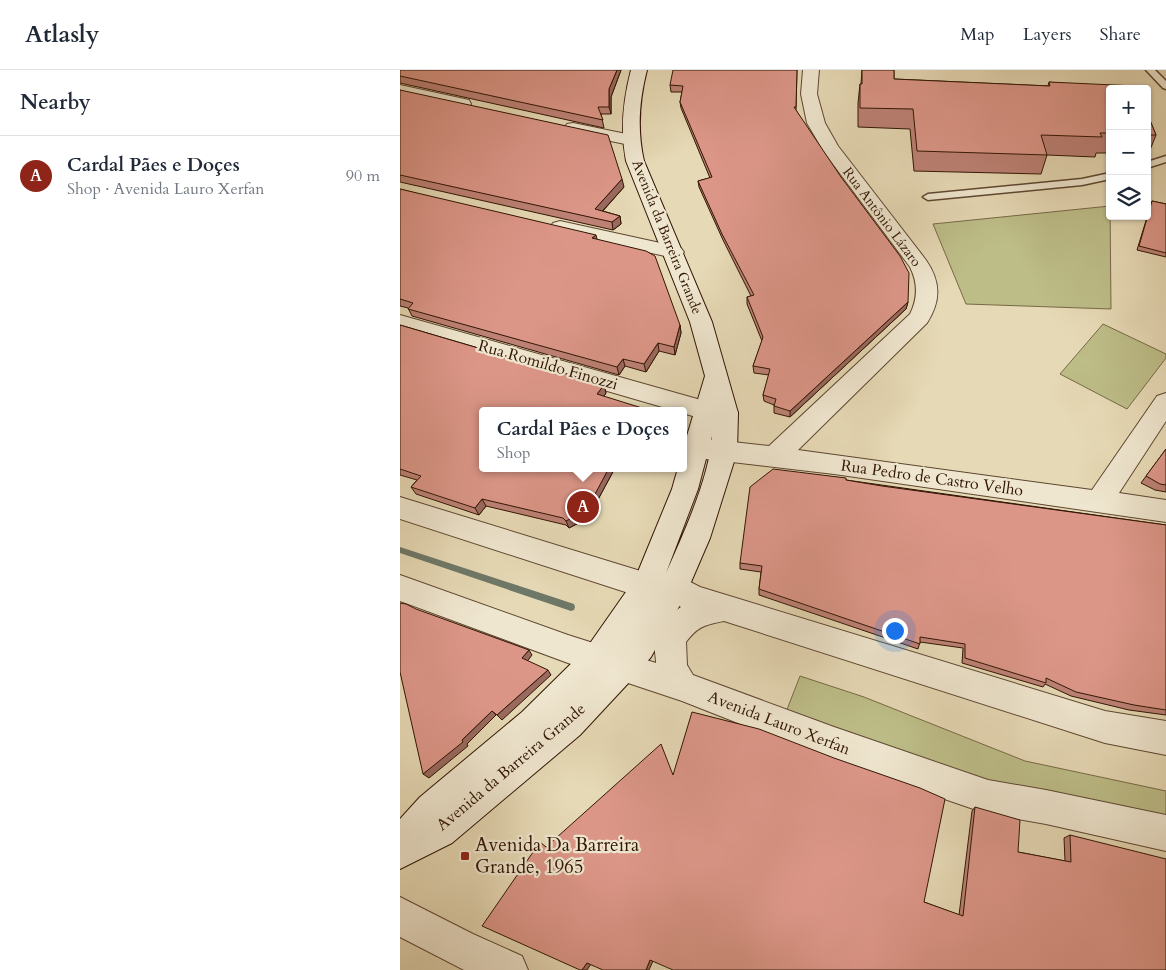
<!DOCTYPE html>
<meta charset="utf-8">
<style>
:root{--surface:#fff;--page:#f6f6f7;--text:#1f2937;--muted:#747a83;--line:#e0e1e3;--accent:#8f2418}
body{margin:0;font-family:Cardo,serif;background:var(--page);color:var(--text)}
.controls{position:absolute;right:15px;top:15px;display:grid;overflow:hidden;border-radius:5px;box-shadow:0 1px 4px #0004}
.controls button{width:45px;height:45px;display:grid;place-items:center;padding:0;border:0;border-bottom:1px solid var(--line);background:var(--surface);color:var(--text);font:25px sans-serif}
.you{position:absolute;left:494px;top:560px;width:18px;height:18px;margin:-12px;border:4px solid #fff;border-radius:50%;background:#1a73e8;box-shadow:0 0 0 8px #1a73e833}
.badge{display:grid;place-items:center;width:32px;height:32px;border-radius:50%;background:var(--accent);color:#fff;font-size:16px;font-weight:700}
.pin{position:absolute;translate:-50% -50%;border:2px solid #fff;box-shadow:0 1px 5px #0006}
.popup{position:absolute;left:79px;top:337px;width:208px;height:65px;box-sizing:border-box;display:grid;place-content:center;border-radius:5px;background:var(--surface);filter:drop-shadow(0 1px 4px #0005);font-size:16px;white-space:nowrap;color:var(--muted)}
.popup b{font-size:19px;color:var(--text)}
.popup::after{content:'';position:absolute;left:50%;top:100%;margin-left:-10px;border:10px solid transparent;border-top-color:var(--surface)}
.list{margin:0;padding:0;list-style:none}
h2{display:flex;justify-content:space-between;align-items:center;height:65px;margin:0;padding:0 20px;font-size:21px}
h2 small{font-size:16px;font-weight:400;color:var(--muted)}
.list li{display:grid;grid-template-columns:32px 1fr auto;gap:15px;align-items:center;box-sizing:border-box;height:80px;padding:0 20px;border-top:1px solid var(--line)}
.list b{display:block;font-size:19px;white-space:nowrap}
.list p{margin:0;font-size:16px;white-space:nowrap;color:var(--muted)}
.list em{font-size:16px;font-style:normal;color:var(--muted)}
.icon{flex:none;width:28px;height:28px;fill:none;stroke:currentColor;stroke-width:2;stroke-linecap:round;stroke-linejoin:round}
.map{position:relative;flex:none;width:766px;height:900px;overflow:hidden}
header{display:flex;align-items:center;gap:30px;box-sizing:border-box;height:70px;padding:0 25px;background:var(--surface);border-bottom:1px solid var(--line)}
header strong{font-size:24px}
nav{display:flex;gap:28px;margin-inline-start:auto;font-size:18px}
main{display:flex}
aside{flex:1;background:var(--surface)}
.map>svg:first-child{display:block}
.green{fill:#bdbd88;stroke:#776946}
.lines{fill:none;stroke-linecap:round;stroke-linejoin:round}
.stream{fill:#6e7868;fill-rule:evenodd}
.service-casing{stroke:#5e4630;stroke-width:3}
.minor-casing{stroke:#5e4630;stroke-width:2}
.secondary-casing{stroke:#311503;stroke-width:2}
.service{fill:#efe6cf;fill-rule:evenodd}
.minor{fill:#efe6cf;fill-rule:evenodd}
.secondary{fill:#efe6cf;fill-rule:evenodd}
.wall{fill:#bd8175;stroke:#311503}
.shaded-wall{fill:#9a695f;stroke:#311503}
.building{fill:#dc9688;stroke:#311503}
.poi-dot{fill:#8f2418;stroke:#efe6cf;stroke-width:2}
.labels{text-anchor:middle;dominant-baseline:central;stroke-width:4.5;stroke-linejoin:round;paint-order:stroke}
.far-street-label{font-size:14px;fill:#311503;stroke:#efe6cf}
.street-label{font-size:16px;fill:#311503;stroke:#efe6cf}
.near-poi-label{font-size:19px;fill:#311503;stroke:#efe6cf;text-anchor:start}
</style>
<header>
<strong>Atlasly</strong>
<nav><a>Map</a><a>Layers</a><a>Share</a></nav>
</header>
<main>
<aside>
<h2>Nearby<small></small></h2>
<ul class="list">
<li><span class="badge">A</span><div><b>Cardal Pães e Doçes</b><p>Shop · Avenida Lauro Xerfan</p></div><em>90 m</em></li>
</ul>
</aside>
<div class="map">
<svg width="766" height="900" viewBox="0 0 766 900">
<rect width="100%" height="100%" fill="#e6d9b5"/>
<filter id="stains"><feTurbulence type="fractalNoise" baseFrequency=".004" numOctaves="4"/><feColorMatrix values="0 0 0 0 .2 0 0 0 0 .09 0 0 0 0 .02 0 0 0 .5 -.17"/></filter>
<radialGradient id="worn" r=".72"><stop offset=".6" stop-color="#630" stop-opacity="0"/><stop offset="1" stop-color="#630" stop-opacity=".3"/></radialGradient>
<path class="green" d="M710,136L711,239L566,234L533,154Z
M703,254L766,284V288L727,339L660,304Z
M400,606L464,627L625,691L766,721V780L386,642Z"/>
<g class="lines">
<path class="stream" d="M0,477L171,533L174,534L175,537L174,540L171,541L0,483Z"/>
<g class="service-casing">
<path id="service" d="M746,0H755L766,11V19L763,18Z
M766,86V92L747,98V92Z
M710,103V109L682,115L528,130L523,127L528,124L682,109Z"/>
</g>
<g class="minor-casing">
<path id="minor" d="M403,0H419L417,24L425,53L438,76L526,190C541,212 541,231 527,253L398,380L692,420L757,326L766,323V351L719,423L766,430V452L434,404L297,388L288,385L284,378L288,371L297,368L369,376L510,244C518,228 518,213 510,197L424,82L407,53L401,24Z
M0,15L69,30L71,34L69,38L63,39L0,25Z
M173,53L236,66L239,70L236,74L230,75L167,62L164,58L167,54Z
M160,151L274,176L281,178L284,182L281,186L274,188L153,161L150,157L153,153Z
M0,245L308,332L335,336L338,343L335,350C317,355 300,348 283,343V341H276L0,261Z
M0,427L247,503L275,504L300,517L705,641L766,651V685L705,673L324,551C305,555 298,556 286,572L287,595L293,605L434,657L588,710L646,720L766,745V781L646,754L588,744L434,691L282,631L168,593L0,531V505L168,565L256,593C256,585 253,575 255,568C257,555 271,544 281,537L270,530L247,529L0,449Z
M0,827L73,864L122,886L128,900H64L0,867Z"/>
</g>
<g class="secondary-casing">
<path id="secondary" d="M231,0H247C239,31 237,60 244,91L312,252L338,343L337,382L310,468L285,526L251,587L234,607L180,665L52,773L0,799V749L20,727L122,642L186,579L235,509L272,419L278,398H283V379L305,306L290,252L226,91C220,60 223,31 231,0ZM312,366C310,406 283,465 266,503L298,419Z"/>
</g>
<use href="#service" class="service"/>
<use href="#minor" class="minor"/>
<use href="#secondary" class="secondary"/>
</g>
<path class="wall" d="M0,0H221L211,27V44H201L204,58L0,13Z
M397,0L396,40L508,232L506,239L390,347L374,343V335L364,331L363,325L369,305L354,303L353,296L362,271L347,234V227L351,226L323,170L299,117L298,111L310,108L281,38L280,32L282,22H271L270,15Z
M462,0H494V9L648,16L649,12L710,19V83H696L695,87L647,85L641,104L514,101L510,59L458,57V33L460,14H461Z
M0,20L224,117L203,141L220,146L221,154L213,160L0,112Z
M747,43L756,65L748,85H747Z
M0,119L197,170L280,255L281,263L275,285L259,281L246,302L225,296L219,305L12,246L8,238L0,236Z
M752,131L766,134V187L737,180Z
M0,255L204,315L206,323L204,326L83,398H215L188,448L169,458L166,455L86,436L79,445L16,424L11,417L17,410L0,405Z
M766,379V422L755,420L741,413Z
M446,410L766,455V645L729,640L671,626L645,614L643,617L562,593L563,578L520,572L518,579L359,525V519L361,502L340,499V493Z
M274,705L524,832L559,845L572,741L575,737L618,782L665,791L664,768L670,765L766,900L147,777Z"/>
<path class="shaded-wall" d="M217,0H221L211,27V44L209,37V19Z
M222,109L224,117L197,147L195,139Z
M220,146L221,154L213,160L212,152Z
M196,165L198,173L192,168Z
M508,232L506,239L390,347V341Z
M280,255L281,263L275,285L274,277Z
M258,273L259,281L246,302L244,294Z
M223,289L225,296L219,305L217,297Z
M204,315L206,323L200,332L197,324Z
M209,398H215L188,448L169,458L166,451Z
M82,429L86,436L79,445L75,438Z
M129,580L132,585L126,593L122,588Z
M148,600L151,605L102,650L97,645Z
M92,641L96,645L67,674L68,676L29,708L23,704L62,670Z
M250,890L253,891L249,900H246Z
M187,893L191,894L187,900H182Z"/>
<path class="building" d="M0,0H217L209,19V37H198L203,50L0,6Z
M273,0H397L396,37H394L441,107L500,186L509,203L508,232L390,341L374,336L376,329L363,325L370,299L353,296L363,267L347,227L354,225L322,164L298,111L312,107L280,32L283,16L270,15Z
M462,0H494V9L650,16L649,12L736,16L737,19H710V63H700L702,67L641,65L647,85L517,81L513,39L460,38V14H462Z
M0,20L208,65L222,109L195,139L220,146L212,152L0,105Z
M747,43L756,65H747Z
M0,119L196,165L192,168L246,181L255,186L280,255L274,277L258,273L244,294L223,289L217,297L8,239L13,233L0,229Z
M752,131L766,134V183L739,176Z
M0,255L204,315L197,324L242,338L241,341H83V398H209L186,441L166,451L163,448L82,429L75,438L11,417L21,406L0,399Z
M766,379V415L760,414L746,406Z
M373,399L446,408V410L482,416L766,455V640L734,635L676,622L646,608V613L565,588V574L520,567V574L359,519L362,496L340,493L350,417Z
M0,533L6,534L16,539L129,580L122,588L148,600L97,645L92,641L62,670L63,672L23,704L0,602Z
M292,642L359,659L434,688L520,718L545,729L524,832L563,846L575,737L620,750L618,782L671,792L670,765L766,789V900H273L250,890L246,900H203L187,893L182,900H180L82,856L140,772L146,777L261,674L273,705Z"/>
<rect class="poi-dot" x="60" y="781" width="10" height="10" rx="2.5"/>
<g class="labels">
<g class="far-street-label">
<text transform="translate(482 147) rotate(53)">Rua Antônio Lázaro</text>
<text transform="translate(267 167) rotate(68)">Avenida da Barreira Grande</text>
</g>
<g class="street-label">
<text transform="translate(148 295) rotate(16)">Rua Romildo Finozzi</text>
<text transform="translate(532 408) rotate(8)">Rua Pedro de Castro Velho</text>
<text transform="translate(379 653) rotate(21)">Avenida Lauro Xerfan</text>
<text transform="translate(111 697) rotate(-40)">Avenida da Barreira Grande</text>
</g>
<g class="near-poi-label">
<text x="75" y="775">Avenida Da Barreira<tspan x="75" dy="22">Grande, 1965</tspan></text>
</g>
</g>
<rect width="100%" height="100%" filter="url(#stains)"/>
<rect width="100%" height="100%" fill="url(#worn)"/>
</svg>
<div class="controls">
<button>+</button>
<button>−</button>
<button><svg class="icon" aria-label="layers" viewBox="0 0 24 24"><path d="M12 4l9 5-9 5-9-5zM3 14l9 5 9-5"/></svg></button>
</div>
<div class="you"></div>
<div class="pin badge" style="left:183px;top:437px">A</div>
<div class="popup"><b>Cardal Pães e Doçes</b>Shop</div>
</div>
</main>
